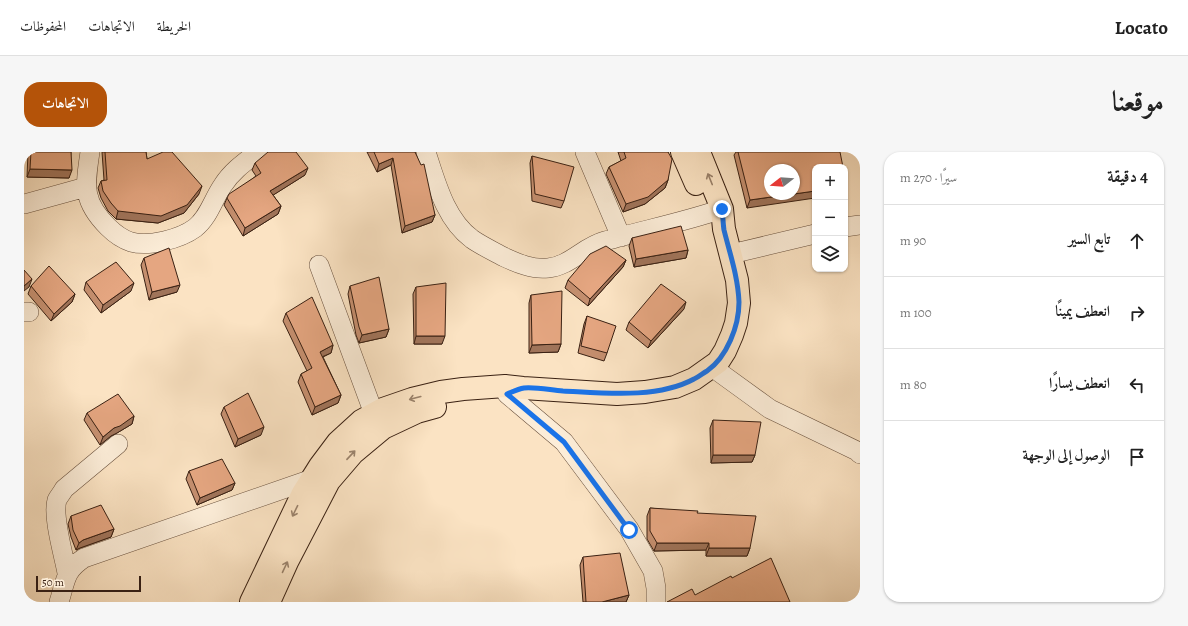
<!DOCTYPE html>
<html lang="ar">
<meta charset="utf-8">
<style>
:root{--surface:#fff;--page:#f6f6f6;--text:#222;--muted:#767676;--line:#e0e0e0;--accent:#b45309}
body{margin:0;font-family:Alegreya,Amiri,serif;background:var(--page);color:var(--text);direction:rtl}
.controls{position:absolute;right:12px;top:12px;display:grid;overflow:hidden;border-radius:8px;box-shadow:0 1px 3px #0004}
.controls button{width:36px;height:36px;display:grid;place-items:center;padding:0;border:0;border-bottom:1px solid var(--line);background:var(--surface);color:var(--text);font:20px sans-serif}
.compass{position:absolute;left:740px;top:12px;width:36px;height:36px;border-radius:50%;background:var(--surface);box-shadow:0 1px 3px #0004;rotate:253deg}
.scale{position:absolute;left:12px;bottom:10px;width:105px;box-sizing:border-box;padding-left:4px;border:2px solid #3a2113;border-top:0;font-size:11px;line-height:14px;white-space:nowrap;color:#3a2113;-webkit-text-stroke:3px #fcedd8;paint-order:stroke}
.stop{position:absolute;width:12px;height:12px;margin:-9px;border:3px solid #1a73e8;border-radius:50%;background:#fff}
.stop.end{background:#1a73e8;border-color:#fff;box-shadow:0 1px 4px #0008}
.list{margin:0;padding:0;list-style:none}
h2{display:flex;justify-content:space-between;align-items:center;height:52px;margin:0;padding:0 16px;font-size:17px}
h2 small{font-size:13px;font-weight:400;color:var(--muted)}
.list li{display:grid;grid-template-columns:26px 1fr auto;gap:12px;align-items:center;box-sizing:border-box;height:72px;padding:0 16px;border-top:1px solid var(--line)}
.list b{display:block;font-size:15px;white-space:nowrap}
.list em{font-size:13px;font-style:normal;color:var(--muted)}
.icon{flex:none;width:22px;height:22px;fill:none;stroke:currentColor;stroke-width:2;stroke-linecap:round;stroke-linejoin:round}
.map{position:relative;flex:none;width:836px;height:450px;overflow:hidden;direction:ltr;border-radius:16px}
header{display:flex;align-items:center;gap:24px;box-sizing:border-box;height:56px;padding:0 20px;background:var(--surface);border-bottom:1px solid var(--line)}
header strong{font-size:19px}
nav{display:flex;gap:22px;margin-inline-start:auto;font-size:14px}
.intro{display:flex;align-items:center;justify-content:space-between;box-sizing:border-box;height:96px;padding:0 24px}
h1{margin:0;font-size:28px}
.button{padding:10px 18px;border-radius:16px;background:var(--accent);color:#fff;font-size:14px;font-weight:700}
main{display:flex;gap:24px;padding:0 24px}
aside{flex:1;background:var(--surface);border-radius:16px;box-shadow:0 1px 3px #0004}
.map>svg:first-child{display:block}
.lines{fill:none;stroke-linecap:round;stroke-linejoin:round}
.minor-casing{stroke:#6a523f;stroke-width:20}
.major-casing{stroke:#3a2113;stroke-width:24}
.minor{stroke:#fcedd8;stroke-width:19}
.major{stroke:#fbe3c3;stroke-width:22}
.wall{fill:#c58f6f;stroke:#3a2113}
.shaded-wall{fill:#a0745a;stroke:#3a2113}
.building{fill:#e5a681;stroke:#3a2113}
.oneway{stroke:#9a826b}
.route{stroke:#1a73e8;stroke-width:5}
</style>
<header>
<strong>Locato</strong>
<nav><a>الخريطة</a><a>الاتجاهات</a><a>المحفوظات</a></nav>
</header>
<div class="intro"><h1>موقعنا</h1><a class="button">الاتجاهات</a></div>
<main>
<aside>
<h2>4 دقيقة<small>سيرًا · 270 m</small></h2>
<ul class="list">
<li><svg class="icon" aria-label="ahead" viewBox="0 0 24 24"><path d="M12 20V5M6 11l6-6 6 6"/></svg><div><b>تابع السير</b></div><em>90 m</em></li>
<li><svg class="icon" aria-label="right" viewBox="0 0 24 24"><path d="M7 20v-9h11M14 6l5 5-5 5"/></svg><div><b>انعطف يمينًا</b></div><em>100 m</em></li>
<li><svg class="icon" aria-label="left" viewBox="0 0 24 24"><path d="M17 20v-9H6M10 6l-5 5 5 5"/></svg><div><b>انعطف يسارًا</b></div><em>80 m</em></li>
<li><svg class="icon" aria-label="arrive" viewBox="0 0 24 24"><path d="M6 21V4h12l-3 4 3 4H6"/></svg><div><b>الوصول إلى الوجهة</b></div></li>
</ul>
</aside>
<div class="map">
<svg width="836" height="450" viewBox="0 0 836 450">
<rect width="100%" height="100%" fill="#fbe3c3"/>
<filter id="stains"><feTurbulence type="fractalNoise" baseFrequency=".005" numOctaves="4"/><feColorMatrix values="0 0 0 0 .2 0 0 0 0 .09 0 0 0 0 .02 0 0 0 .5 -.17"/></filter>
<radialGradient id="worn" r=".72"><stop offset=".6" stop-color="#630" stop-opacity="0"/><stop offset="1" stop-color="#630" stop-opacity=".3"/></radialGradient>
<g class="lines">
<g class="minor-casing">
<path id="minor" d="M66,0C61,34 58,49 84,75C90,81 98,87 107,90C125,95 156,87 171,76C185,65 189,47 199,33C208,19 221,10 234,0
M402,0C412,30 421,67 448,87C458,94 469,99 480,105C493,111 509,118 524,116C546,114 559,95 581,89C620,78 660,70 698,57
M561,0L597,85
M0,52L62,35
M821,75L836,73
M707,102L791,82
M295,113L350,262
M0,160H5
M688,215L746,257L833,299L836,302
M481,234L483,242L540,290L605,377L629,419L632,436V450
M43,421C40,404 28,364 33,348C35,344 38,341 40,337L94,292
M35,450C42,429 40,419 60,406L288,327"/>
</g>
<g class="major-casing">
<path id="major" d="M658,0L672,32
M227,450L279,341L296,314L314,290L337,269L359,257L388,247L417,240L439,237L481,234L499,236L593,242L621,240L651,235L670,227L694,210L701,199L708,183L712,171L715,151L713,128L700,77L698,57L675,0
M245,450L263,410L305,329L329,301L359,276L393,260L411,255"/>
</g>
<use href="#minor" class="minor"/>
<use href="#major" class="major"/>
</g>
<path class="wall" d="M4,0H47L45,26L3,25Z
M78,0H122L123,7L175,42L160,61L134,71L92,67L84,59L77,46L74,36L77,29L80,28Z
M343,0H391L411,63L408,70L378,81L367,13L353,20Z
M594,0H644V28L641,36L621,52L599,60L582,22L585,15L597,9Z
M712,0H816L723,56L710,3Z
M508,4L540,49L537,56L508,49L506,11Z
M231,11L281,23L249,43L257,54L254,62L219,84L200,53L203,46L232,24L228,18Z
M608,86L664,98L662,106L610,115L605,94Z
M120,106L153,140L125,148L117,113Z
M602,108L599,115L564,154L541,136L544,128Z
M62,130L107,139L77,161L60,138Z
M7,134L51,142L48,150L27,169L4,142Z
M326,134L365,177L362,185L335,191L332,183L324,142Z
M392,135L418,192H390L389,142Z
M507,143L537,192L534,200L505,201V151Z
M660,157L624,196L602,178L605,170Z
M262,161L309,193L307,201L299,205L317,243L314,251L288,263L274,230L277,222L283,219L259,169Z
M563,164L583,201L580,209L554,201L560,172Z
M200,255L237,283L211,295L197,262Z
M63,261L110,264L108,272L93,281L87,284L76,293L60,268Z
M689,268L731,303L728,310L687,311L686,276Z
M165,319L211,331L208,338L173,353L162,327Z
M626,356L673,361L726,396L723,404H682V398L630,399L623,387V364Z
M47,364L90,377L87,385L56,396L52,398L47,385L44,372Z
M559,405L605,443L602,450H559L556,413Z"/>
<path class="shaded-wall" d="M369,6L367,13L353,20L355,12Z
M284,16L281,23L243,47L246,39Z
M6,17L48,18L45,26L3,25Z
M644,28L641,36L621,52L599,60L602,52Z
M178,34L175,42L160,61L134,71L92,67L94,59Z
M791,39V46L723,56L726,48Z
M257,54L254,62L219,84L221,76Z
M411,63L408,70L378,81L381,74Z
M664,98L662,106L610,115L612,107Z
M602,108L599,115L564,154L566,147Z
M8,127L5,135L0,139V134Z
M110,131L107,139L77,161L79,153Z
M156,133L153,140L125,148L128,140Z
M51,142L48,150L27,169L30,162Z
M662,150L660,157L624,196L627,189Z
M365,177L362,185L335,191L338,183Z
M392,184H421L418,192H390Z
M537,192L534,200L505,201L508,193Z
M309,193L307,201L293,207L296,200Z
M317,243L314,251L288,263L291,255Z
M110,264L108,272L93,281L87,284L76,293L79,285L90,276Z
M240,275L237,283L211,295L214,287Z
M689,303H731L728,310L687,311Z
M211,331L208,338L173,353L176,346Z
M90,377L87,385L56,396L52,398L55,391L59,388Z
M633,391H685L682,398L630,399Z
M685,396H726L723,404H682Z
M605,443L602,450H578Z"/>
<path class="building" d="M7,0H47L48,18L6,17Z
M81,0H122L123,7L139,0H148L178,34L163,53L137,64L94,59L87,51L79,39L77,29L83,28Z
M244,0H272L284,16L246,39L257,54L221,76L203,46L205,42L237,21L231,11Z
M350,0H391L397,13L400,12L411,63L381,74L369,6L355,12Z
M600,0H644L648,7L644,28L624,45L602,52L585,15L602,6Z
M714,0H816L819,15H791V39L770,42V18H746V42H768L726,48Z
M508,4L550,15L540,49L511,42Z
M657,74L664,98L612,107L608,86Z
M582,94L602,108L566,147L544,128L566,102Z
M145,96L156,133L128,140L120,106Z
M92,110L110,131L79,153L62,130Z
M25,114L51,142L30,162L7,134Z
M0,118L8,127L0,134Z
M355,125L365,177L338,183L335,175L326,134Z
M422,131L421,184H392V135Z
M637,132L662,150L627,189L605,170Z
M538,139L537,192L508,193L507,143Z
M288,145L309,193L296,200L317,243L291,255L277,222L288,216L262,161Z
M563,164L592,174L583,201L557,194Z
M224,241L240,275L214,287L200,255Z
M94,242L110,264L96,274L90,276L79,285L63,261Z
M689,268L737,270L731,303H689Z
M198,307L211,331L176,346L165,319Z
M77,353L90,377L59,388L55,391L49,378L47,364Z
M626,356L674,359L673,361L732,364L726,396H685V391H633L626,379Z
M596,401L605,443L578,450H562L559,405Z
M747,406L766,450H643L668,437L671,443L707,424L708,426Z"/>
<defs><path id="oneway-shaft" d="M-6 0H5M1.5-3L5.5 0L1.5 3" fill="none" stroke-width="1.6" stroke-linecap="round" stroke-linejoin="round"/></defs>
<g class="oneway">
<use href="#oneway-shaft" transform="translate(686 27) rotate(-112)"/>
<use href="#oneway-shaft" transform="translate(391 246) rotate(165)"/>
<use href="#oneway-shaft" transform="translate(327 303) rotate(-47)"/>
<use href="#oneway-shaft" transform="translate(271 359) rotate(116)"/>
<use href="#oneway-shaft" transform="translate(261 415) rotate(-65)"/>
</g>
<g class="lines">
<path class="route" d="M605,378L540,290L483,242C488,240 494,237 500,236C513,235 526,238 539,239C580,241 633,247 670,227C675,225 679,221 683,219C703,205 715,174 715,150C714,125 706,102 700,78C699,72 699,64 698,57"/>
</g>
<rect width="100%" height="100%" filter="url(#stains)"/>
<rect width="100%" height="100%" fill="url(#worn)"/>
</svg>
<div class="controls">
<button>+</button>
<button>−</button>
<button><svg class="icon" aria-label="layers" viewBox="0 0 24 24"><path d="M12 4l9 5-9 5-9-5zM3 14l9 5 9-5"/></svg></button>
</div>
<svg class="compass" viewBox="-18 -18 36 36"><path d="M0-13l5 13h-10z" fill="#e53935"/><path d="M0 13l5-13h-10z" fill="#767676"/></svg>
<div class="scale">50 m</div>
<div class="stop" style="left:605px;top:378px"></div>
<div class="stop end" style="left:698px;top:57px"></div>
</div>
</main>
